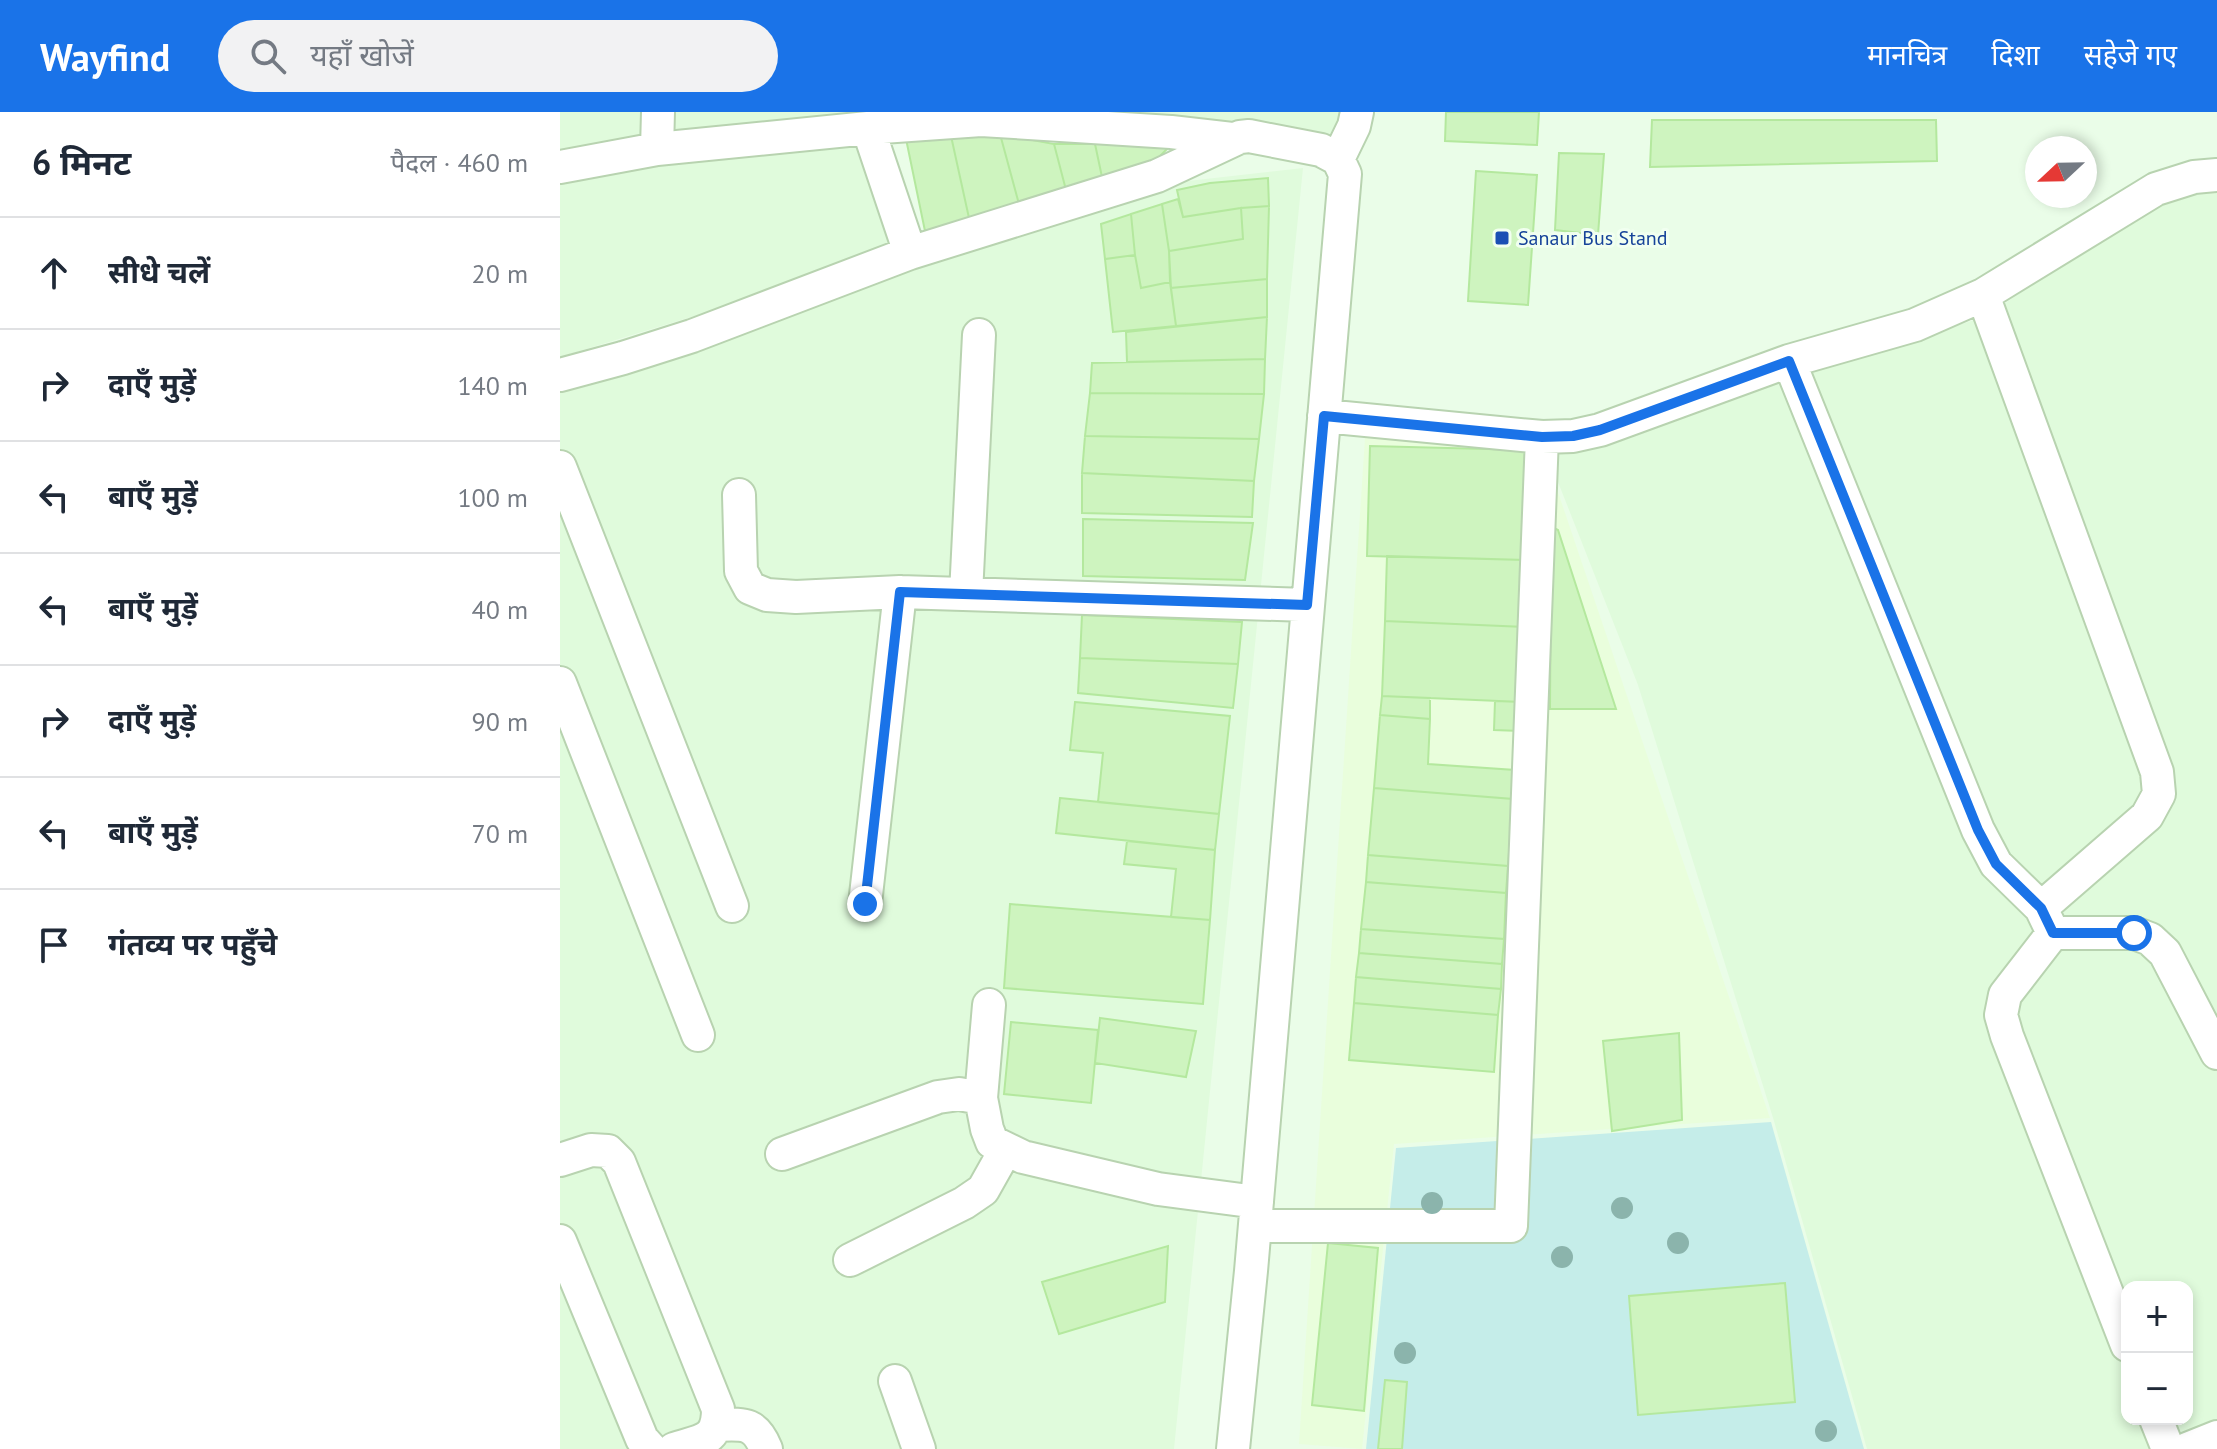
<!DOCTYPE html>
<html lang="hi">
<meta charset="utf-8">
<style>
:root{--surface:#fff;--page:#f2f2f3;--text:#1f2937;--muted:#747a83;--line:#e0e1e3;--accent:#1a73e8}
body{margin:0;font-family:"PT Sans","Noto Sans Devanagari",sans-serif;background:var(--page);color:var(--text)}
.controls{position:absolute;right:24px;bottom:24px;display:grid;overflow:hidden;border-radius:16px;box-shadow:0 4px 12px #0003}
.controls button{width:72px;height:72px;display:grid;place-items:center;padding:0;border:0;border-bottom:2px solid var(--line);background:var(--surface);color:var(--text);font:40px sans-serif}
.compass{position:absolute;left:1465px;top:24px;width:72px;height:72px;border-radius:50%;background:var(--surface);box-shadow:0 4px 12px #0003;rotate:248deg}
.stop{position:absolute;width:24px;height:24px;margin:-18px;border:6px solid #1a73e8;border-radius:50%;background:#fff}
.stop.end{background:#1a73e8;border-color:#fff;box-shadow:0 2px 8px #0008}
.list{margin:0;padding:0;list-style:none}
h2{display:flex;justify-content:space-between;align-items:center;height:104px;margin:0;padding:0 32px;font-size:34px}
h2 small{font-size:26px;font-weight:400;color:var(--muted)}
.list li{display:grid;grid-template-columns:52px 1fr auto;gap:24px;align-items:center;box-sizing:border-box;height:112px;padding:0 32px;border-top:2px solid var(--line)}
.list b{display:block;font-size:30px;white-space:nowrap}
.list em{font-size:26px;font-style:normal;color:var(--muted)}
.icon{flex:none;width:44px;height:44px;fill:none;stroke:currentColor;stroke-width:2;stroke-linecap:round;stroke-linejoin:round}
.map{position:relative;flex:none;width:1657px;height:1337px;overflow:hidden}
header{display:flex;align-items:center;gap:48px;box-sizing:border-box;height:112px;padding:0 40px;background:var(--accent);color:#fff}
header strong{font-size:38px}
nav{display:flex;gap:44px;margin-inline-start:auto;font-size:28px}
.search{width:560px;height:72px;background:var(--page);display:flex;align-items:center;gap:20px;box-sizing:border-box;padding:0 28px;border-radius:44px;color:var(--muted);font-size:30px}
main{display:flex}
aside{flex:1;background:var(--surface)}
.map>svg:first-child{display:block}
.residential{fill:#e0fbdc;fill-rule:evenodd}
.commercial{fill:#e9fedc}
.green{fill:#c5ede9}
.building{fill:#cef4bf;stroke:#b4e89e;stroke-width:2}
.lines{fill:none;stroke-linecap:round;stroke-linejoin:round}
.minor-casing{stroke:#b8d3b0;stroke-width:36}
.minor{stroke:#fff;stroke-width:32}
.tree{fill:#8bb4ac}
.route{stroke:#1a73e8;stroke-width:10}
.transit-dot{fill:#1a4fb4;stroke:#f1fff0;stroke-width:3}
.labels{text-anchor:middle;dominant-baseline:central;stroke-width:6;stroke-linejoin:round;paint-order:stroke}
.transit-label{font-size:20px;fill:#164399;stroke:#f1fff0;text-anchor:start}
</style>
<header>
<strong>Wayfind</strong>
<div class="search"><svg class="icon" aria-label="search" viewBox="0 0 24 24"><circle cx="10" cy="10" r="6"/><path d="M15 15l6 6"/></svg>यहाँ खोजें</div>
<nav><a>मानचित्र</a><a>दिशा</a><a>सहेजे गए</a></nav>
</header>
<main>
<aside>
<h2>6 मिनट<small>पैदल · 460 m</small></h2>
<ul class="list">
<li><svg class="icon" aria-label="ahead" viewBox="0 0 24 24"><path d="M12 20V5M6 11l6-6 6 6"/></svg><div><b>सीधे चलें</b></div><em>20 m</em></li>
<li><svg class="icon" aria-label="right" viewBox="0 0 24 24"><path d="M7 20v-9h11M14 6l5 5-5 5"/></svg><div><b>दाएँ मुड़ें</b></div><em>140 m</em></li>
<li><svg class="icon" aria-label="left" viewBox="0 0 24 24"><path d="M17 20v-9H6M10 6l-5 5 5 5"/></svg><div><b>बाएँ मुड़ें</b></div><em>100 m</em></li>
<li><svg class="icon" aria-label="left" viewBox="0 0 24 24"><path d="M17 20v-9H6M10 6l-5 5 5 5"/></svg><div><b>बाएँ मुड़ें</b></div><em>40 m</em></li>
<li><svg class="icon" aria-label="right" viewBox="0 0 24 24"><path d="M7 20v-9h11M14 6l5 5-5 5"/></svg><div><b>दाएँ मुड़ें</b></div><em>90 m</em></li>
<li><svg class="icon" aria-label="left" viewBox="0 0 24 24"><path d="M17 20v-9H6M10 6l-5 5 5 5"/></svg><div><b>बाएँ मुड़ें</b></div><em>70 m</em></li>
<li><svg class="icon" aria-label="arrive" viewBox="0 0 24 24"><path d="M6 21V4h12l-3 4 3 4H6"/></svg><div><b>गंतव्य पर पहुँचे</b></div></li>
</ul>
</aside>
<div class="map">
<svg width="1657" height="1337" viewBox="0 0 1657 1337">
<rect width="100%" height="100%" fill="#eafde8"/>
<path class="residential" d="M0,0H794L784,38L322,6L0,37Z
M320,13L347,139L0,245V43Z
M743,56L614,1337H0V265L385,148L568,84L610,71Z
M1657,76V1337H1307L1214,1009L1078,573L985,337L1030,331L1427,204L1608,77ZM1567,1175H1627V1307H1567Z"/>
<path class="commercial" d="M805,326L982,333L1210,1006L834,1032L802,1337L739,1332Z"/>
<path class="green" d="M1211,1010L1304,1337H806L836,1036Z"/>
<path class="building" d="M886,0H979L977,33L885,29Z
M1092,8H1376L1377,49L1090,55Z
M345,22L391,24L409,106L365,119Z
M440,22L459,92L409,106L391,24Z
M440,22L494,32L506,78L459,92Z
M589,29L614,30L596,48L542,65L535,32Z
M494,32H535L542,65L506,78Z
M999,41L1044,42L1038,123L995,118Z
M916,59L977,63L968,193L908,189Z
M708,66L709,94L681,96L623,105L617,78L650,71Z
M618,87L623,105L681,96L683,127L609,139L602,92Z
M602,92L609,139L610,170L581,176L575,143L571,102Z
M709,94L707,167L611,176L609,139L683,127L681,96Z
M571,102L575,143L545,147L541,112Z
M575,143L581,176L610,170L616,214L553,220L545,147Z
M707,167V205L616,214L611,176Z
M707,205L705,247L567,250L566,220Z
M705,247L704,282L530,281L532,251Z
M530,281L704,282L699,327L525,324Z
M525,324L699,327L694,369L522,361Z
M810,334L970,338L968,448L807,444Z
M522,361L694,369L692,405L522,401Z
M523,407L693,411L685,468L523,464Z
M994,416L998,418L1056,597H990L991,418Z
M827,444L968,448L965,515L825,509Z
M522,503L682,510L678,552L520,546Z
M825,509L965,515L962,590L822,584Z
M520,546L678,552L673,596L518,581Z
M822,584L870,586V607L820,603Z
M935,589L962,590L960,619L934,618Z
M515,590L670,604L659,702L538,690L543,641L510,638Z
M820,603L870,607L868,652L955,658L953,687L814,676Z
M814,676L953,687L948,754L808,743Z
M500,686L659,702L655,738L496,721Z
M567,729L655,738L650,808L611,805L616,757L564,752Z
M808,743L948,754L946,781L806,770Z
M806,770L946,781L944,827L801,817Z
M450,792L650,808L643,892L444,876Z
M801,817L944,827L942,852L799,841Z
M799,841L942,852L941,877L796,865Z
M796,865L941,877L938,903L794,891Z
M794,891L938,903L934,960L789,948Z
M540,906L636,919L626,965L535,951Z
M451,910L538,918L531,991L444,982Z
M1119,921L1122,1008L1052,1019L1043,929Z
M768,1131L818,1136L804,1299L752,1293Z
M608,1134L605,1190L499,1222L482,1170Z
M1225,1171L1235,1290L1078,1303L1069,1184Z
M825,1268L847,1270L842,1337H818Z"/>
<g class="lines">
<g class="minor-casing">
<path id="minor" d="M97,37L98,0
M778,47L794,14L797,0
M0,55L97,37L308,16
M350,141L308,16L421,8L611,20L672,27
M1423,183L1597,660L1599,682L1587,704L1481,796
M1229,249L1418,718L1436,752L1481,796L1493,821L1445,883L1441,903L1447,924L1567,1233
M0,263L63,246L132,224L350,141L597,64L680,25L689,24L761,38L778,47L785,62L691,1159L673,1337
M764,304L982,325L1013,324L1040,318L1229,249L1355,213L1423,183L1596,77L1634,65L1657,63
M0,355L172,794
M179,383L181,459L190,476L207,483L236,485L340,480L747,493
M406,482L419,223
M0,571L138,923
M305,792L340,480
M1493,821H1574L1590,827L1605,841L1657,941
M429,893L421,986L427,1017L432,1030L463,1045L598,1077L697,1090
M222,1042L378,985L399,982L421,986
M0,1048L31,1038L48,1039L59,1050L158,1297C158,1330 141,1328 114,1337
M695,1114H951L982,325
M0,1129L82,1327L91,1337
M290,1148L404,1091L423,1078L446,1037
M335,1269L359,1337
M1596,1307L1608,1337
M158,1313C184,1312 195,1310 206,1337
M1627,1337L1657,1325"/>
</g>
<use href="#minor" class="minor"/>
</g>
<g class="tree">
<circle cx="872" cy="1091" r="11"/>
<circle cx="1062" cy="1096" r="11"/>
<circle cx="1118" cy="1131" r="11"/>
<circle cx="1002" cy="1145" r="11"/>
<circle cx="845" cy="1241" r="11"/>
<circle cx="1266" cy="1319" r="11"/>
</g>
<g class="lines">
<path class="route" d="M305,792L340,480L747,493L764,304L982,325L1013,324L1040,318L1229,249L1418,718L1436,752L1481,796L1493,821H1574"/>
</g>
<rect class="transit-dot" x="934" y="118" width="16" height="16" rx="4"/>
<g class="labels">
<g class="transit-label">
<text x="958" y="126">Sanaur Bus Stand</text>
</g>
</g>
</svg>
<div class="controls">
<button>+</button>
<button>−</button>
</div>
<svg class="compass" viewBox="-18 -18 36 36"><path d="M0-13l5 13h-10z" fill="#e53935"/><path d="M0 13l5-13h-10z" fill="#747a83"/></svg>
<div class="stop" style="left:1574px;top:821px"></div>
<div class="stop end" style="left:305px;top:792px"></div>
</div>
</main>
